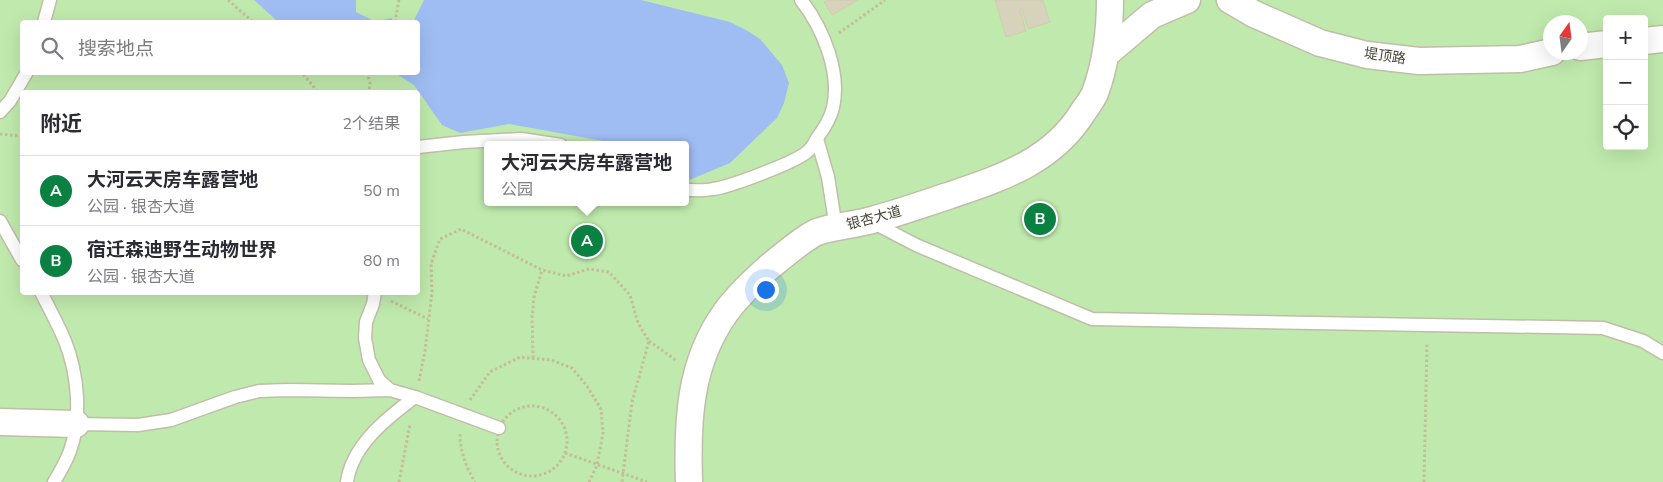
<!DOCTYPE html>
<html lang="zh">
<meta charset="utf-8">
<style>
:root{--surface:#fff;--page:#f7f7f7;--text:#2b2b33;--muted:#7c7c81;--line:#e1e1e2;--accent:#0b8043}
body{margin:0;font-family:"Nunito Sans","Noto Sans SC",sans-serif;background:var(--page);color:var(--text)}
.controls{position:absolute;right:15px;top:15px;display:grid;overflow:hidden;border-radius:5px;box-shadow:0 5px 20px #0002}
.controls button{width:45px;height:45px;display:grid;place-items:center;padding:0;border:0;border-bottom:1px solid var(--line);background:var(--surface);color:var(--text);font:25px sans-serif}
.compass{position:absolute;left:1543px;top:15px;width:45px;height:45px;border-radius:50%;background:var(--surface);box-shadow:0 5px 20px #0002;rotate:14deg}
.you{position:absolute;left:765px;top:289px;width:18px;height:18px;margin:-12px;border:4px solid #fff;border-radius:50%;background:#1a73e8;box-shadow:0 0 0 8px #1a73e833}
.badge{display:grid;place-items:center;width:32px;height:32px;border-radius:50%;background:var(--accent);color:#fff;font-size:16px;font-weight:700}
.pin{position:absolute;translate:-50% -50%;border:2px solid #fff;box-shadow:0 1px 5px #0006}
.popup{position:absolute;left:484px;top:141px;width:205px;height:65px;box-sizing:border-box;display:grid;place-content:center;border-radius:5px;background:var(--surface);filter:drop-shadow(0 1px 4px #0005);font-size:16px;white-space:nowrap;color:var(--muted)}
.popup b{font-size:19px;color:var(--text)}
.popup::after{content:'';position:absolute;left:50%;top:100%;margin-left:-10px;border:10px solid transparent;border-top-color:var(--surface)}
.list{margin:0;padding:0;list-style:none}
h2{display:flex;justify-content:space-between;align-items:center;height:65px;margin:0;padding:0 20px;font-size:21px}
h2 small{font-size:16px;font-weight:400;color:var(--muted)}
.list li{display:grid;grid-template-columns:32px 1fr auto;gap:15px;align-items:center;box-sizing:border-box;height:70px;padding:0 20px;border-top:1px solid var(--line)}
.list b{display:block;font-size:19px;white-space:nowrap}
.list p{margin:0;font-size:16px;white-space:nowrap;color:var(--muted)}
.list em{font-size:16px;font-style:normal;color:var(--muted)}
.icon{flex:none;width:28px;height:28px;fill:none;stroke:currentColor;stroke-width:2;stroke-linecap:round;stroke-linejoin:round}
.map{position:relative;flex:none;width:1663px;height:482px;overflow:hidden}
.search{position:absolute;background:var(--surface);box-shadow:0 5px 20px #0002;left:20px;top:20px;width:400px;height:55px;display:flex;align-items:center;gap:12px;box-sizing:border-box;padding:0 18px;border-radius:5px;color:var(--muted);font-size:19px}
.panel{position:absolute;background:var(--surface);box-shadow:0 5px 20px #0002;left:20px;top:90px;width:400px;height:205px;border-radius:5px}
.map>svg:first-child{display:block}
.green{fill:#c0eaad;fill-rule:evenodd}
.water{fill:#a0bdf3}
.building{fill:#d6d2bb;stroke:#d1ccae}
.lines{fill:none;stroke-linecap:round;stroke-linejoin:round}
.service-casing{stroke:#c0bda8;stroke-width:15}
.minor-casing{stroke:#c0bda8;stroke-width:29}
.path{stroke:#c2be99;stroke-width:3;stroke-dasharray:2.5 2.5;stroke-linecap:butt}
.service{stroke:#fff;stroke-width:12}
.minor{stroke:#fff;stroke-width:26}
.labels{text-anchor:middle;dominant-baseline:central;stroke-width:4.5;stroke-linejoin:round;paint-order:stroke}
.street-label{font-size:14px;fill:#474435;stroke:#fff}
</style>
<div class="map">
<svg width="1663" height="482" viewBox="0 0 1663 482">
<rect width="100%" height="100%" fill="#f4f3e6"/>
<path class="green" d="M0,0H1663V482H0ZM1607,19H1644V146H1607ZM22,22H418V72H22ZM1550,22H1580V52H1550ZM22,92H418V292H22ZM488,145H686V202H488Z"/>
<path class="water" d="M254,0H356V12L376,22L391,18L394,22H276L275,19Z
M424,0H641L730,22L746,30L760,39L782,65L789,83L784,103L777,118L730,163L687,181L686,180V145H610L603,141L509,124L460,133L442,125L414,85L395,73L418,72V22H413Z"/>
<path class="building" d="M828,0H858L832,15L824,2Z
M995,0H1043L1050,22L1028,29L1022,9L1020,10L1026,31L1006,37Z"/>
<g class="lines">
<g class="service-casing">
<path id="service" d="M44,22L50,0
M0,112L10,101L27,72
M817,139L828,177L836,228
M418,147L464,142L521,139L561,145
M686,190C694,190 704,191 713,189C729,187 797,162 808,151C812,148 815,142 817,138C824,129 830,119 833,108C841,72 823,28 801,0
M0,221L22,260
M872,222L916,245L1092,319L1603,328L1643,341L1663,353
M41,292C49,308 58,324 65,341C78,374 82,417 70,451C66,462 60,472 54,482
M375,292L373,304L366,322L365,338L369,360L379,380L390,390L415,397L499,428
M76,424L138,425L171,420L235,397L259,391L288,390L353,391L390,390
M347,482C352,445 387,418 415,397"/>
</g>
<g class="minor-casing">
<path id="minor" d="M1230,0L1254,14L1320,43L1367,55L1419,61L1520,59L1552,52
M1644,41L1663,39
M1580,47L1607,44
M1106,54L1152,15L1187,0
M0,422L76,424
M689,482C687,422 689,363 726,312C738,295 753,282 768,268C779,259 805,237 817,232C833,226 855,225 872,220C898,213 923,204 948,196C1001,178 1052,162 1083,112C1087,106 1092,100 1095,93C1106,63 1110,32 1110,0"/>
</g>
<path class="path" d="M228,0L253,22
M395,22L399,0
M839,33L885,0
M299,72L302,73L318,92
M367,72L370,83L369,92
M0,134L22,136
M391,301L428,319
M649,341L677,361
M533,358L532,317L534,297L542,270
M419,381L425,351L432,292L431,264L440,239L461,229L542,270L566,276L589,269L609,272L630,295L638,323L649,341L632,402L622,482
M470,400L490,372L520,357L551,360L572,368L587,386L601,409L603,433L597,465L589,482
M497 441a35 35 0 1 1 70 0a35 35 0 1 1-70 0Z
M460,434C460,451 466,467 475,482
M565,453L647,482
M399,482L410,424
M1424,482L1427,343"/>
<use href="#service" class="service"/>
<use href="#minor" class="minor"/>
</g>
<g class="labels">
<g class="street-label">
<text transform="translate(1385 56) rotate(8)">堤顶路</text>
<text transform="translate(874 218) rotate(-15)">银杏大道</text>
</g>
</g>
</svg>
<div class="controls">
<button>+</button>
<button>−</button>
<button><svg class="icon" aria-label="locate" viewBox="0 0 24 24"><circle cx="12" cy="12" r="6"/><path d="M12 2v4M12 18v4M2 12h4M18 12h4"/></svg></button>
</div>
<svg class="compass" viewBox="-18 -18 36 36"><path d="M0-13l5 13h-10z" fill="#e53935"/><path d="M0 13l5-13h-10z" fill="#7c7c81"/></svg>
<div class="you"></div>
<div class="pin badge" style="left:587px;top:241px">A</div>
<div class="popup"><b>大河云天房车露营地</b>公园</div>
<div class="pin badge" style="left:1040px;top:219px">B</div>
<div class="search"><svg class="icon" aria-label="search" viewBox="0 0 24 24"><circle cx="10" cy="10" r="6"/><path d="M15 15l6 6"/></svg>搜索地点</div>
<section class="panel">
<h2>附近<small>2个结果</small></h2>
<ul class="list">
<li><span class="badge">A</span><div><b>大河云天房车露营地</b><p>公园 · 银杏大道</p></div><em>50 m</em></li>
<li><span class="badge">B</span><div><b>宿迁森迪野生动物世界</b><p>公园 · 银杏大道</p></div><em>80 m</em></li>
</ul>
</section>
</div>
